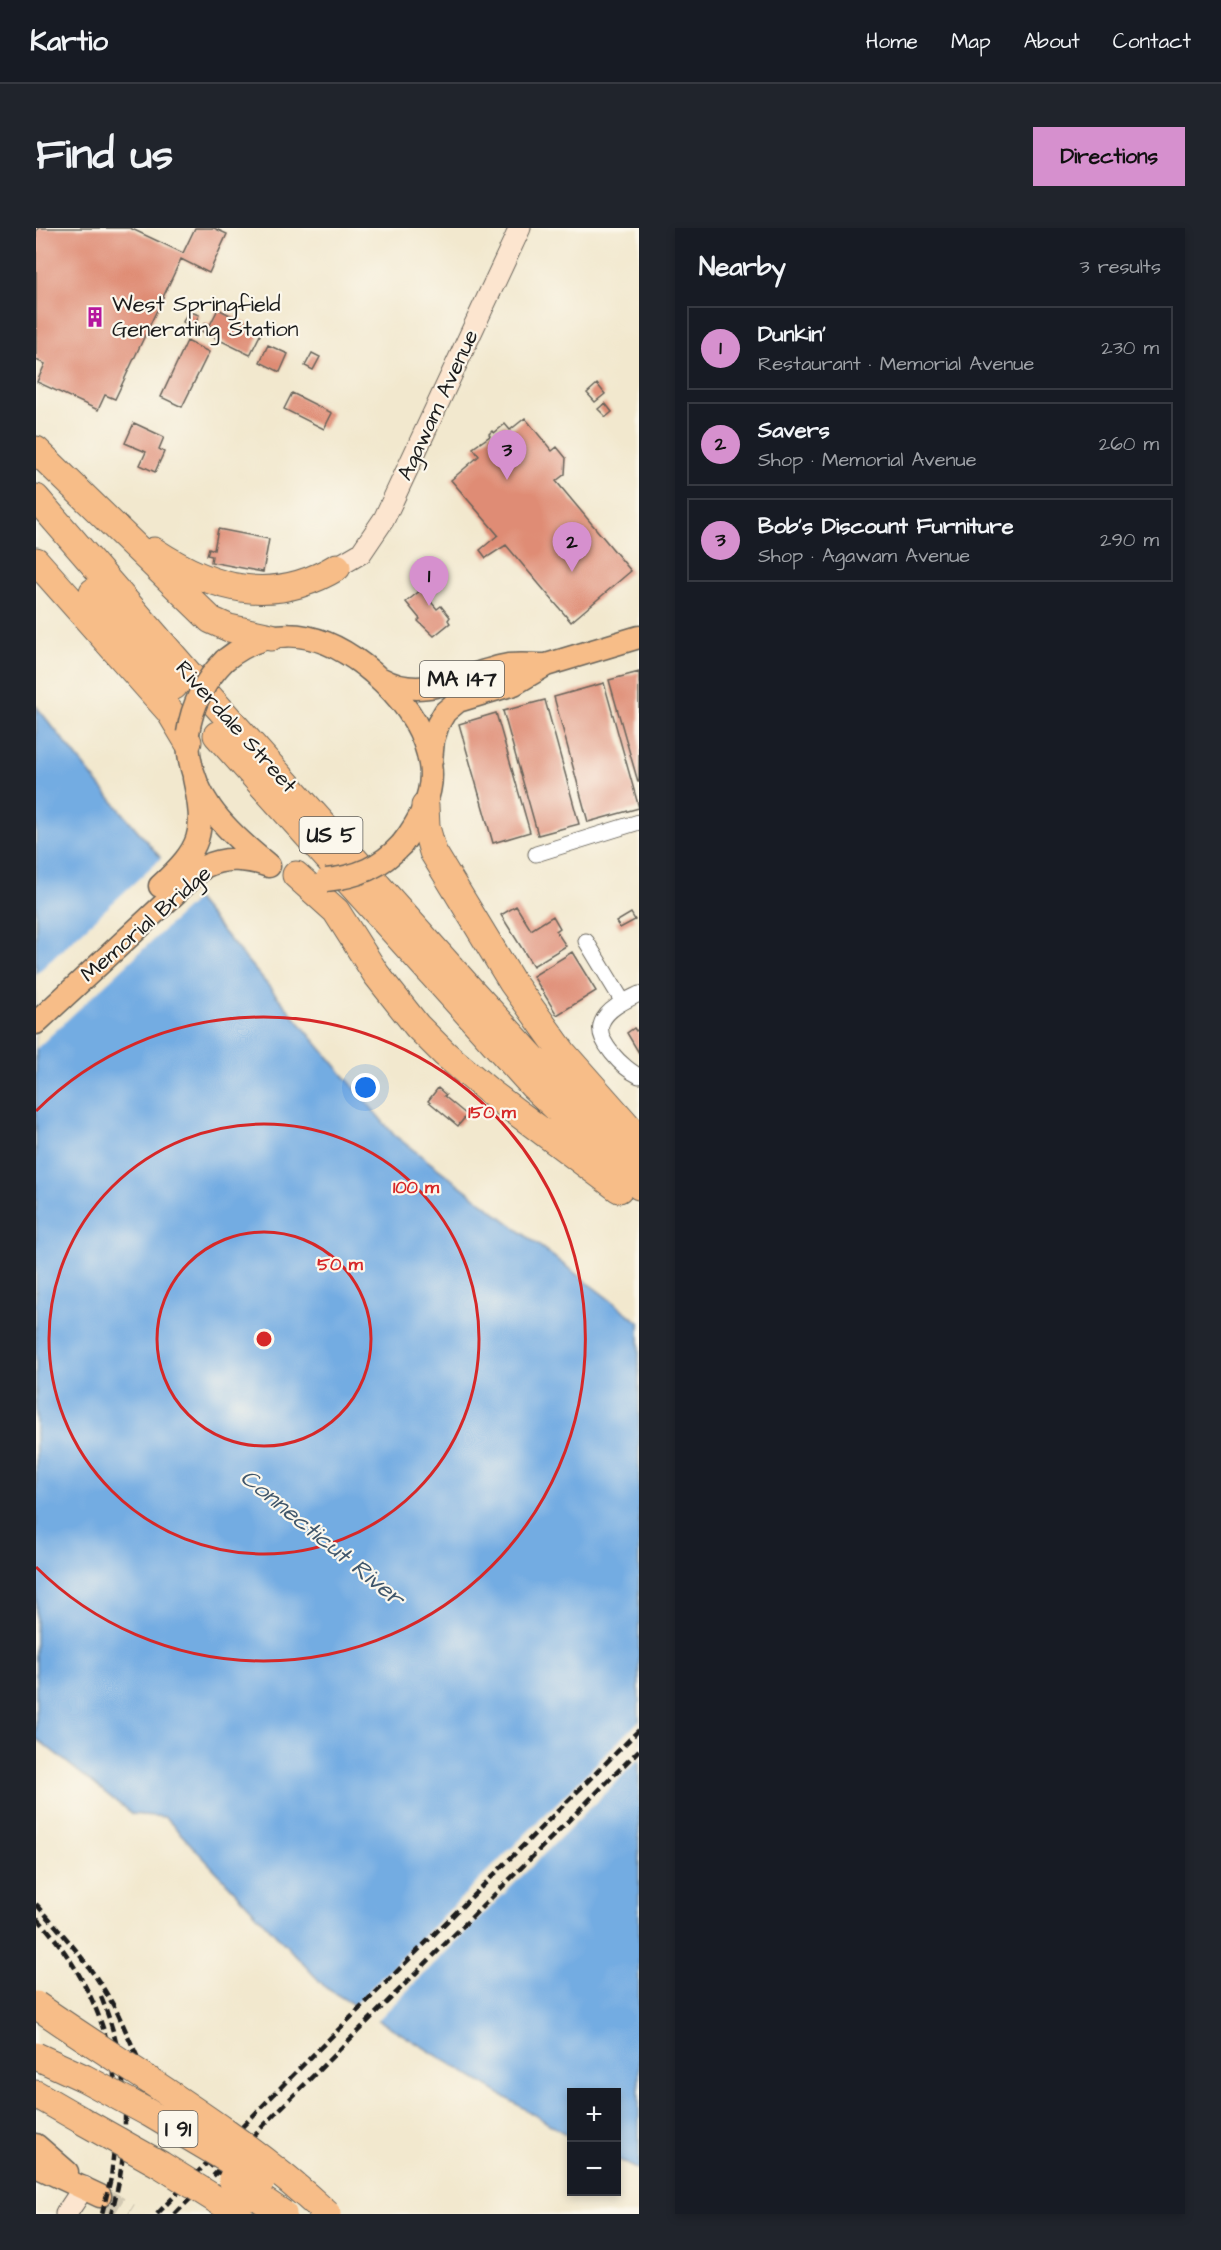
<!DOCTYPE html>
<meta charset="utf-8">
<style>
:root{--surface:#171b24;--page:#20242c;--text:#f1f3f6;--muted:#9ea1a6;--line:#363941;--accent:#d690ce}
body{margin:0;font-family:"Architects Daughter",sans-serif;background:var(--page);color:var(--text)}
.controls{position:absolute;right:18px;bottom:18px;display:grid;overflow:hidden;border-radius:0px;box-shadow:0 3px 9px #0003}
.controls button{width:54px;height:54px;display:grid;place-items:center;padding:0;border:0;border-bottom:2px solid var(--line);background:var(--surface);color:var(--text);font:30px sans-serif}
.you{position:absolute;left:330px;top:860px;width:21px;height:21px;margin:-15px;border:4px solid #fff;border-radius:50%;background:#1a73e8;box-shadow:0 0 0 9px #1a73e833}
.badge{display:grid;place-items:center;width:39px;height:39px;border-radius:50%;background:var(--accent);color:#111;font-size:20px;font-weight:700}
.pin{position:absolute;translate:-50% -50px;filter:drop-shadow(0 2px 3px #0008)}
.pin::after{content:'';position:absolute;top:32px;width:21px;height:18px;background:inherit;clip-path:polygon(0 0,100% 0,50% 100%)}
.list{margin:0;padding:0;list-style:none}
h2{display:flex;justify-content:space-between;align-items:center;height:78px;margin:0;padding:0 24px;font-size:26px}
h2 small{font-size:20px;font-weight:400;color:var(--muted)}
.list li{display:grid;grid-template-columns:39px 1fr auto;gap:18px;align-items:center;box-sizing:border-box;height:84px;margin:0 12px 12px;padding:0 12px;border:2px solid var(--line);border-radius:0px}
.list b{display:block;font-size:22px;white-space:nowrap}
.list p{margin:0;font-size:20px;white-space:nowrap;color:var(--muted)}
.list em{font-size:20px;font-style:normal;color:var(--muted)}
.map{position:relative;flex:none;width:603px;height:1986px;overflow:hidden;border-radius:0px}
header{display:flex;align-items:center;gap:36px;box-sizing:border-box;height:84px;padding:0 30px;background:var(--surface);border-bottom:2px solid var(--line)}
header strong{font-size:28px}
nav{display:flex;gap:33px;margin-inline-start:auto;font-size:21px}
.intro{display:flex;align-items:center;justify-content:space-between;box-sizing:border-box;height:144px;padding:0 36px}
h1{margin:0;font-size:42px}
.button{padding:15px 27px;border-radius:0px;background:var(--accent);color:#111;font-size:21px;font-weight:700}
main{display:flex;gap:36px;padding:0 36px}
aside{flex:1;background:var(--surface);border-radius:0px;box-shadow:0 3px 9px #0003}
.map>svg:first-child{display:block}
.water{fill:#73ace2;stroke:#48647f;stroke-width:1.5}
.pier{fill:#f2e8ce}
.building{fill:#df8c74}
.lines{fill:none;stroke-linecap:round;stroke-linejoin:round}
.primary-tunnel{stroke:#d2c9b3;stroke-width:22;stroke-dasharray:22 11;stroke-linecap:butt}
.street-casing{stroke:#67635a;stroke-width:17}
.secondary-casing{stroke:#67635a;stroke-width:23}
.primary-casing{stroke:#67635a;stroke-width:25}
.highway-casing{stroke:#67635a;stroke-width:29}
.street{stroke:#fff;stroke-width:15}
.secondary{stroke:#fce5cf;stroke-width:21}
.primary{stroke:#f7bd88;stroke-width:22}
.highway{stroke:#f7bd88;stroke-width:27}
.rail{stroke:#1c1c1c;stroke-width:4.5;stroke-dasharray:9 4.5;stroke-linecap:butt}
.primary-bridge-casing{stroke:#67635a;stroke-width:25;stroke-linecap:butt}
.highway-bridge-casing{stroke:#67635a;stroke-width:29;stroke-linecap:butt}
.primary-bridge{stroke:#f7bd88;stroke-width:22}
.highway-bridge{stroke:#f7bd88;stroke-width:27}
.ring{fill:none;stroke:#d62828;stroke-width:3}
.labels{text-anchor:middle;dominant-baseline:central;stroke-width:4.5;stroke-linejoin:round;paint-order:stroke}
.shield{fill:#fbf7ec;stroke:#5f5e5a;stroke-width:1.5}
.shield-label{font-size:21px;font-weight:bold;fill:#1c1c1c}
.poi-label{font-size:22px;fill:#1c1c1c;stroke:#fbf7ec;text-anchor:start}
.street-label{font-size:22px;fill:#1c1c1c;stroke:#fbf7ec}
.water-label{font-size:24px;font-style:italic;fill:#3f566b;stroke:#fbf7ec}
.centre{fill:#d62828;stroke:#fbf7ec;stroke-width:3}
.ring-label{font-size:18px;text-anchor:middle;font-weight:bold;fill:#d62828;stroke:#fbf7ec;stroke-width:4.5;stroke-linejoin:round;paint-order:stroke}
</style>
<header>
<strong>Kartio</strong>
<nav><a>Home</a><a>Map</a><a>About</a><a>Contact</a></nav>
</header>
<div class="intro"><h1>Find us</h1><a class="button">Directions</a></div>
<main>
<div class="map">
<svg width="603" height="1986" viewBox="0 0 603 1986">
<rect width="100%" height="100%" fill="#fbf7ec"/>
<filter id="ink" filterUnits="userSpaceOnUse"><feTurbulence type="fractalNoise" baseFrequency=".0167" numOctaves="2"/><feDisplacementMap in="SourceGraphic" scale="12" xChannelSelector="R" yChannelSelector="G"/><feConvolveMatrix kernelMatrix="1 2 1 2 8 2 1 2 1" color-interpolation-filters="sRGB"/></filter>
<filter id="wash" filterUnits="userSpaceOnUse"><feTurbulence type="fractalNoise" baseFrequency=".008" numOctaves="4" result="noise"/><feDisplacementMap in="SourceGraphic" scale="24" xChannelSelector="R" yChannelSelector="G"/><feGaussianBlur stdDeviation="1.35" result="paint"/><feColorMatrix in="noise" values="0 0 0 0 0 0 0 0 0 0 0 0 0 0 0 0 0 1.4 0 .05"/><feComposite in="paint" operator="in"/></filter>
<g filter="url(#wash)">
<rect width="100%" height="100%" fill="#f2e8ce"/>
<path class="water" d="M0,478L60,553L358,907L603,1094V1942L581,1931L580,1864H536L535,1910L533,1908L290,1760L129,1589L96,1586L0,1510Z"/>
<path class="pier" d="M127,628L162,670L0,821V746Z
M603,1493V1531L340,1794L316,1779Z"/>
<g id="blocks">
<path class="building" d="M2,0H94L147,25L159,0H178L191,6L173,45L145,31L79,171L69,167L62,182L1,154L9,136L0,132V4Z
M182,81L226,103L214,127L165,103L169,95L174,97Z
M152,83L163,87L158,99L147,94Z
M151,113L173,124L146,179L125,169Z
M232,117L252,126L244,144L224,134Z
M276,125L284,129L277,142L269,138Z
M561,156L569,166L559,174L551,165Z
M256,165L296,185L288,201L248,181Z
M569,175L576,184L570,189L562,181Z
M489,190L516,223L521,219L530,230L529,246L520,253L595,343L535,394L470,317L450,330L444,322L462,307L415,252L443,228L437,220L454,208L453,206L456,203L458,205L469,196L474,202Z
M98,195L128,209L123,221L128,224L119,244L104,237L110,224L89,215Z
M182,301L233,311L227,344L175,334L176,328L171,327L173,320L178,322Z
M385,362L401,381L405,378L414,389L412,392L414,395L398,408L382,393L384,391L370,374Z
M603,444V554H602L573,452Z
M568,455L603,580L552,594L518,469Z
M509,472L543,596L502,607L467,483Z
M460,485L494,604L457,615L423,496Z
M480,678L495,702L517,688L524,700L520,703L530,718L497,738L465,687Z
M595,685L599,692L584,700L580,694Z
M536,724L560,763L521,787L497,748Z
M598,800L600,803L603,801V825L591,805Z
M402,860L410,867L408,868L431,887L422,898L392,873Z"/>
</g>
</g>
<g filter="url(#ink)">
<use href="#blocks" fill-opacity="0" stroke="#67635a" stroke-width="1.5"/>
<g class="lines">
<path class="primary-tunnel" d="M64,1968L93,1986"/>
<g class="street-casing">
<path id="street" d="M500,626L603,594
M550,713L587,774
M603,766C591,772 572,780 566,794C558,812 588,841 603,848"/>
</g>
<g class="secondary-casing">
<path id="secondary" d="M301,339L325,325L348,291L484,0
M30,1986L48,1959"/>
</g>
<g class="primary-casing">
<path id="primary" d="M189,432C245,387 300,409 347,454C370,476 389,504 394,536C399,565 383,594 366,616
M346,451C388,475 431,444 472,437C484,436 498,437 510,437
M152,505C150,565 188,601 231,636
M395,533L397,512L402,496L409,484L422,473L478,456L510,437L603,409
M124,658C166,619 170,606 158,550
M0,795L168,639C189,628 211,631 233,638
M0,1917L31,1944
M0,1938L64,1968"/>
</g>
<g class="highway-casing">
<path id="highway" d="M0,222L175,392L193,400L235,409
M0,270L151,444L433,760L508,842L603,933
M118,323C177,362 237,378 301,339
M0,333L134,484L152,514
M57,364L138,458
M181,507L497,858L603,958
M389,578L390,599L397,624L476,754L527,825L596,903
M260,647L300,683L340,746L381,798L409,826L455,865L583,961
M0,1866L45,1892"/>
</g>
<use href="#street" class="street"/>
<use href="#secondary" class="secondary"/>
<use href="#primary" class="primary"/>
<use href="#highway" class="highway"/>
<path class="rail" d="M0,1676C31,1710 61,1745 82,1786C96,1816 109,1848 125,1877C152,1923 194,1955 235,1986
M1,1690C43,1735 73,1794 79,1856
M65,1769C94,1838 96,1914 75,1986
M66,1986L75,1950L80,1901
M121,1986L250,1854L603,1502
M139,1986L603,1522"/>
<g class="primary-bridge-casing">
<path id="primary-bridge" d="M152,505C156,477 169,452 189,432
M290,652C321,649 345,639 366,616"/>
</g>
<g class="highway-bridge-casing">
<path id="highway-bridge" d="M0,1777C98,1845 203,1904 291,1986
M0,1828L48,1850L113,1885L226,1952
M45,1892L125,1937L203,1986
M196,1951L247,1986"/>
</g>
<use href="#primary-bridge" class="primary-bridge"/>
<use href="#highway-bridge" class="highway-bridge"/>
</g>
</g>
<g class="ring">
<circle cx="228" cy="1111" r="107"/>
<circle cx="228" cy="1111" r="215"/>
<path d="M0 883A322 322 0 1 1 0 1339"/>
</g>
<defs>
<g id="building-bare" transform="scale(1.62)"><path d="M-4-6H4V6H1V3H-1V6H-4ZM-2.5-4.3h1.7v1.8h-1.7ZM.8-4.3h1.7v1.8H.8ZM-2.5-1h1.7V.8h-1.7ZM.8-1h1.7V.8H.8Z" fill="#b5179e" stroke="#fbf7ec" stroke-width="2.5" paint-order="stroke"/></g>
</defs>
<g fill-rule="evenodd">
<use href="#building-bare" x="59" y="89"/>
</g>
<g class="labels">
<g class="shield">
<rect x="384" y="433" width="84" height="36" rx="4.5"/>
<rect x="263.5" y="589" width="63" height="36" rx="4.5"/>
<rect x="122.5" y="1883" width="39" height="36" rx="4.5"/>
</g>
<g class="shield-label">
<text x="426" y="451">MA 147</text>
<text x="295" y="607">US 5</text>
<text x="142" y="1901">I 91</text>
</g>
<g class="poi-label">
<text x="76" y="76">West Springfield<tspan x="76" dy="25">Generating Station</tspan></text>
</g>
<g class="street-label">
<text transform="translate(402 177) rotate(-65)">Agawam Avenue</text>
<text transform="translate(200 499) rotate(48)">Riverdale Street</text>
<text transform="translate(110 696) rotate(-41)">Memorial Bridge</text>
</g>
<g class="water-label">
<text transform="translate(286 1310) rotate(39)">Connecticut River</text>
</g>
</g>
<circle cx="228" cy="1111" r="9" class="centre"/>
<g class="ring-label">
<text x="456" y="890">150 m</text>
<text x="380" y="965">100 m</text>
<text x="304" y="1042">50 m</text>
</g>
</svg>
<div class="controls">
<button>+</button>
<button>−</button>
</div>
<div class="you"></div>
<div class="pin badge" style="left:393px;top:378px">1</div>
<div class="pin badge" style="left:536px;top:344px">2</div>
<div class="pin badge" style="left:471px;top:252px">3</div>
</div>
<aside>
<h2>Nearby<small>3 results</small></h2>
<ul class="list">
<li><span class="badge">1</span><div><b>Dunkin'</b><p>Restaurant · Memorial Avenue</p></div><em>230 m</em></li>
<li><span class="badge">2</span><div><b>Savers</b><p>Shop · Memorial Avenue</p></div><em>260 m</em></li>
<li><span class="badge">3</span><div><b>Bob's Discount Furniture</b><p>Shop · Agawam Avenue</p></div><em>290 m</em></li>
</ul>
</aside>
</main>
